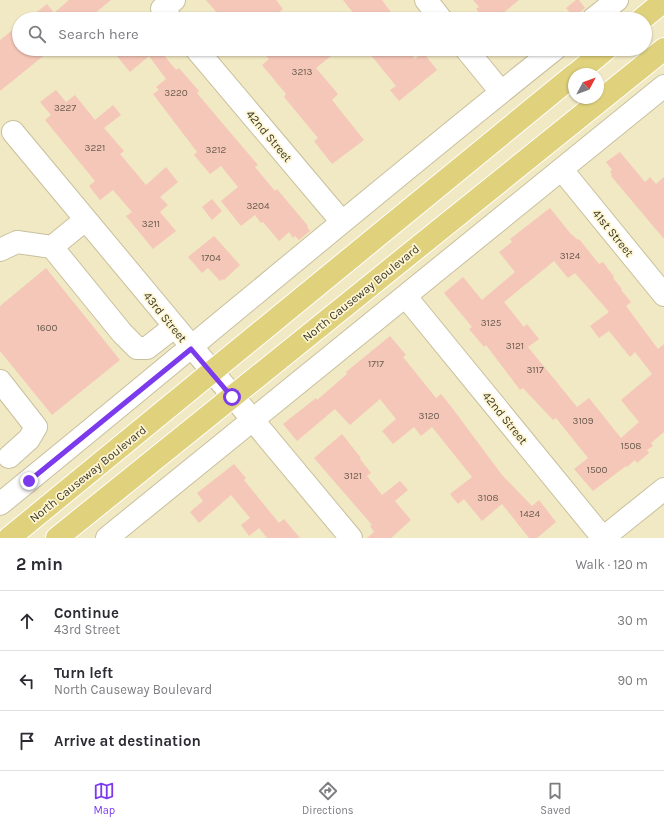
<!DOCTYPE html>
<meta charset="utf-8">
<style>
:root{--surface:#fff;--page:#f7f7f7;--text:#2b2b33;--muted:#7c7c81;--line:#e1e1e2;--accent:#7c3aed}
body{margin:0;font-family:Karla,sans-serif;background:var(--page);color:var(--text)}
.compass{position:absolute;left:568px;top:68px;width:36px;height:36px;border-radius:50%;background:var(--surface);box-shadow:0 1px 3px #0004;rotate:49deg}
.stop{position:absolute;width:12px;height:12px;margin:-9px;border:3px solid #7c3aed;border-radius:50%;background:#fff}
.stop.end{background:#7c3aed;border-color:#fff;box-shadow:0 1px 4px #0008}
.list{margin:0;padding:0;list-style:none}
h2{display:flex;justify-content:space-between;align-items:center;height:52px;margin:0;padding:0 16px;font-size:17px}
h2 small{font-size:13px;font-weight:400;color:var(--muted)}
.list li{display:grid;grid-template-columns:26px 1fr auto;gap:12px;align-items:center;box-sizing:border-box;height:60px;padding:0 16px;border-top:1px solid var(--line)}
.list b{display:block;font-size:15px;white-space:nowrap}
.list p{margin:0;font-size:13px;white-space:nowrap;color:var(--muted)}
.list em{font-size:13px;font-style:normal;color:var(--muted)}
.icon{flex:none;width:22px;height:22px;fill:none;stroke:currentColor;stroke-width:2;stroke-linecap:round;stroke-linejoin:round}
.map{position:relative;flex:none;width:664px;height:538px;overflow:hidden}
.search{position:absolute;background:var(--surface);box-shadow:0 1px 3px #0004;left:12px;right:12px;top:12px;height:44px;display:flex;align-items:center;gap:10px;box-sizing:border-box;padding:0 14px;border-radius:22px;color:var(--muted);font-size:15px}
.sheet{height:232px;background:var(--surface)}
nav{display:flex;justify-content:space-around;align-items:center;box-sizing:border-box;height:56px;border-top:1px solid var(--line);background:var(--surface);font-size:11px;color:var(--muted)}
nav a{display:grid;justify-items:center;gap:2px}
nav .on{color:var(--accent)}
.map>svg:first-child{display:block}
.building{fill:#f5c7b8;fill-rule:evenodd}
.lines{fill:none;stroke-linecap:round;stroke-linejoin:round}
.minor-casing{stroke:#c8c09d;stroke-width:24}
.highway-casing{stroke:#fff;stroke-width:24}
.minor{stroke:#fff;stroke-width:22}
.highway{stroke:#e0d27c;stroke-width:22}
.route{stroke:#7c3aed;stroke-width:5}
.labels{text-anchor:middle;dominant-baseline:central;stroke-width:3.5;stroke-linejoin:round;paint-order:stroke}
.number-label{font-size:10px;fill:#6b5d4f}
.street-label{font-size:12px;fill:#3d3a2c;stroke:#fef5d1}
</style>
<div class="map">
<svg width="664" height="538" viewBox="0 0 664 538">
<rect width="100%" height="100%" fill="#f1e8c4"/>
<path class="building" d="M69,0H111L88,19H28L47,4L54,13Z
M206,0H276L283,9L271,19H222Z
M343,0H382L396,19H358Z
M473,0H519L496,19H484L476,9L479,7Z
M576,0H579L585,8L574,17L566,8Z
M19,25V49H52L0,91V40Z
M111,49H159L176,70L179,68L199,91L197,93L223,124L258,165L255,167L275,191L277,189L308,226L307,227L310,231L299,240L295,236L293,238L289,232L279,241L263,222L261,223L255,215L241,226L221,201L238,187L221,166L210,174L194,155L197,152L153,94L159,90L156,87L166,79L149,56L130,72Z
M260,49H340L316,68L338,94L332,100L364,140L332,164L314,141L318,138L284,97L286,94L262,65L269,59Z
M366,49H407L415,59L423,52L437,70L399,101L390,90L396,86Z
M56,90L66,102L75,95L95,120L113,105L121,115L104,128L124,151L120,154L146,185L166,167L178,182L160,197L168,205L160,212L176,231L153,249L126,216L132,212L113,190L100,200L89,186L95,181L45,120L51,115L40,102Z
M620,152L645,182L650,177L656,184L664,177V239L611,176L612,174L610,172L612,170L606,162Z
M212,199L222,211L212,220L202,207Z
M550,208L570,233L578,240L579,239L599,264L603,262L614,277L613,278L622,289L621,290L631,302L626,306L658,349L664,344V432L651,443L653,446L647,450L649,453L637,463L635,460L627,467L626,466L593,491L574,469L588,458L556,418L553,420L523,388L520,390L486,345L484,347L469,329L472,327L444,293L463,277L482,300L515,272L499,252L512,242L510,239ZM554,261L568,278L575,273L609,312L590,326L599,338L609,331L630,357L635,352L652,374L621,400L639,422L621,438L589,398L577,407L528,347L539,339L527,324L524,327L504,302Z
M214,236L240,265L224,280L223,279L220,281L208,268L202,273L188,257Z
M46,268L120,360L52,415L0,351V306Z
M390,336L406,355L403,357L436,398L441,394L453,409L502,475L532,506L539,500L556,522L537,538H529L502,504L482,521L464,499L458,504L450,494L472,477L432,427L421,436L414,427L393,444L382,431L396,419L380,399L350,425L335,409L297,441L283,424L316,398L317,400L347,374L346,372Z
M342,434L361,458L360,459L371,473L367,476L382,495L400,481L408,490L395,501L411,520L391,538H367L374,532L370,526L372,525L314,458Z
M234,464L246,478L244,480L279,523L284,519L300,538H267L259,528L249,536L241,525L250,518L231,495L199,523L190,512L203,501L197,493Z"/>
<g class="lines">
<g class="minor-casing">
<path id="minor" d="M426,0L441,19
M171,19L162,9L174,0
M593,19L617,0
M196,49L342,222
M466,49L501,92
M13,132L351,538
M562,170L664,295
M52,247L85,220
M0,250L17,242L52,247L122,333L137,348H147L174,327
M406,297L603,538
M0,381L36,427L29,439L9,457
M0,504C186,353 368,198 555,49
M107,538L664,86
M603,538L664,489"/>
</g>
<g class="highway-casing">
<path id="highway" d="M642,19L664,1
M576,74L606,49
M9,538L574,75
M57,538L664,49"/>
</g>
<use href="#minor" class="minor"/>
<use href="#highway" class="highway"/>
</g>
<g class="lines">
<path class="route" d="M29,481L191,349L232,397"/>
</g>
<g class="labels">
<g class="number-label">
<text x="302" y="72">3213</text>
<text x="176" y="93">3220</text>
<text x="65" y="108">3227</text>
<text x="95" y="148">3221</text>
<text x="216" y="150">3212</text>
<text x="258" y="206">3204</text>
<text x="151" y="224">3211</text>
<text x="570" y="256">3124</text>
<text x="211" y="258">1704</text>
<text x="491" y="323">3125</text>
<text x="47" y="328">1600</text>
<text x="515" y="346">3121</text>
<text x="376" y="364">1717</text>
<text x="535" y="370">3117</text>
<text x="429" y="416">3120</text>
<text x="583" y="421">3109</text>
<text x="631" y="446">1508</text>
<text x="597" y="470">1500</text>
<text x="353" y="476">3121</text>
<text x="488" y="498">3108</text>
<text x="530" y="514">1424</text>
</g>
<g class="street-label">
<text transform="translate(269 136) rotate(50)">42nd Street</text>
<text transform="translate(613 233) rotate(51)">41st Street</text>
<text transform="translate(361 293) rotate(-39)">North Causeway Boulevard</text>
<text transform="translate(165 317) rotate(51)">43rd Street</text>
<text transform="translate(505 418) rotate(51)">42nd Street</text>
<text transform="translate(88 474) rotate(-39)">North Causeway Boulevard</text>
</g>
</g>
</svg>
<svg class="compass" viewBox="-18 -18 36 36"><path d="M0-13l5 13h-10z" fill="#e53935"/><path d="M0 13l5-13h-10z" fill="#7c7c81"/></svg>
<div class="stop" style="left:232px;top:397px"></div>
<div class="stop end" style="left:29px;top:481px"></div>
<div class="search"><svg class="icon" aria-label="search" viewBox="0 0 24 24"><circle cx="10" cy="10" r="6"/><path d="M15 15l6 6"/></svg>Search here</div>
</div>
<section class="sheet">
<h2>2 min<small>Walk · 120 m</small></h2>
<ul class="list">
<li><svg class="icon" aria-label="ahead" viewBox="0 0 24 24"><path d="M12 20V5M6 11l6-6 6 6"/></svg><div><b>Continue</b><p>43rd Street</p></div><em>30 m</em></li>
<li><svg class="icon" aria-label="left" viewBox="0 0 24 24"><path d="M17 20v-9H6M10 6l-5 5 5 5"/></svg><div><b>Turn left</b><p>North Causeway Boulevard</p></div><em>90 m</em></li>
<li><svg class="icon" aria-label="arrive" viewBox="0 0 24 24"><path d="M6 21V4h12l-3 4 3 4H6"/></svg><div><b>Arrive at destination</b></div></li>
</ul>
</section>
<nav>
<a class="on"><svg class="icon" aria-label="map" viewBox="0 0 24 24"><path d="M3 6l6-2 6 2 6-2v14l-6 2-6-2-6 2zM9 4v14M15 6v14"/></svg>Map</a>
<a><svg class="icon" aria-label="directions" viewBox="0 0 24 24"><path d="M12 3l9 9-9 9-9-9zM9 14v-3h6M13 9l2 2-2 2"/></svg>Directions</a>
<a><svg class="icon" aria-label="saved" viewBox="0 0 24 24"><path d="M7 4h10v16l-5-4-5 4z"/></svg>Saved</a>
</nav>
